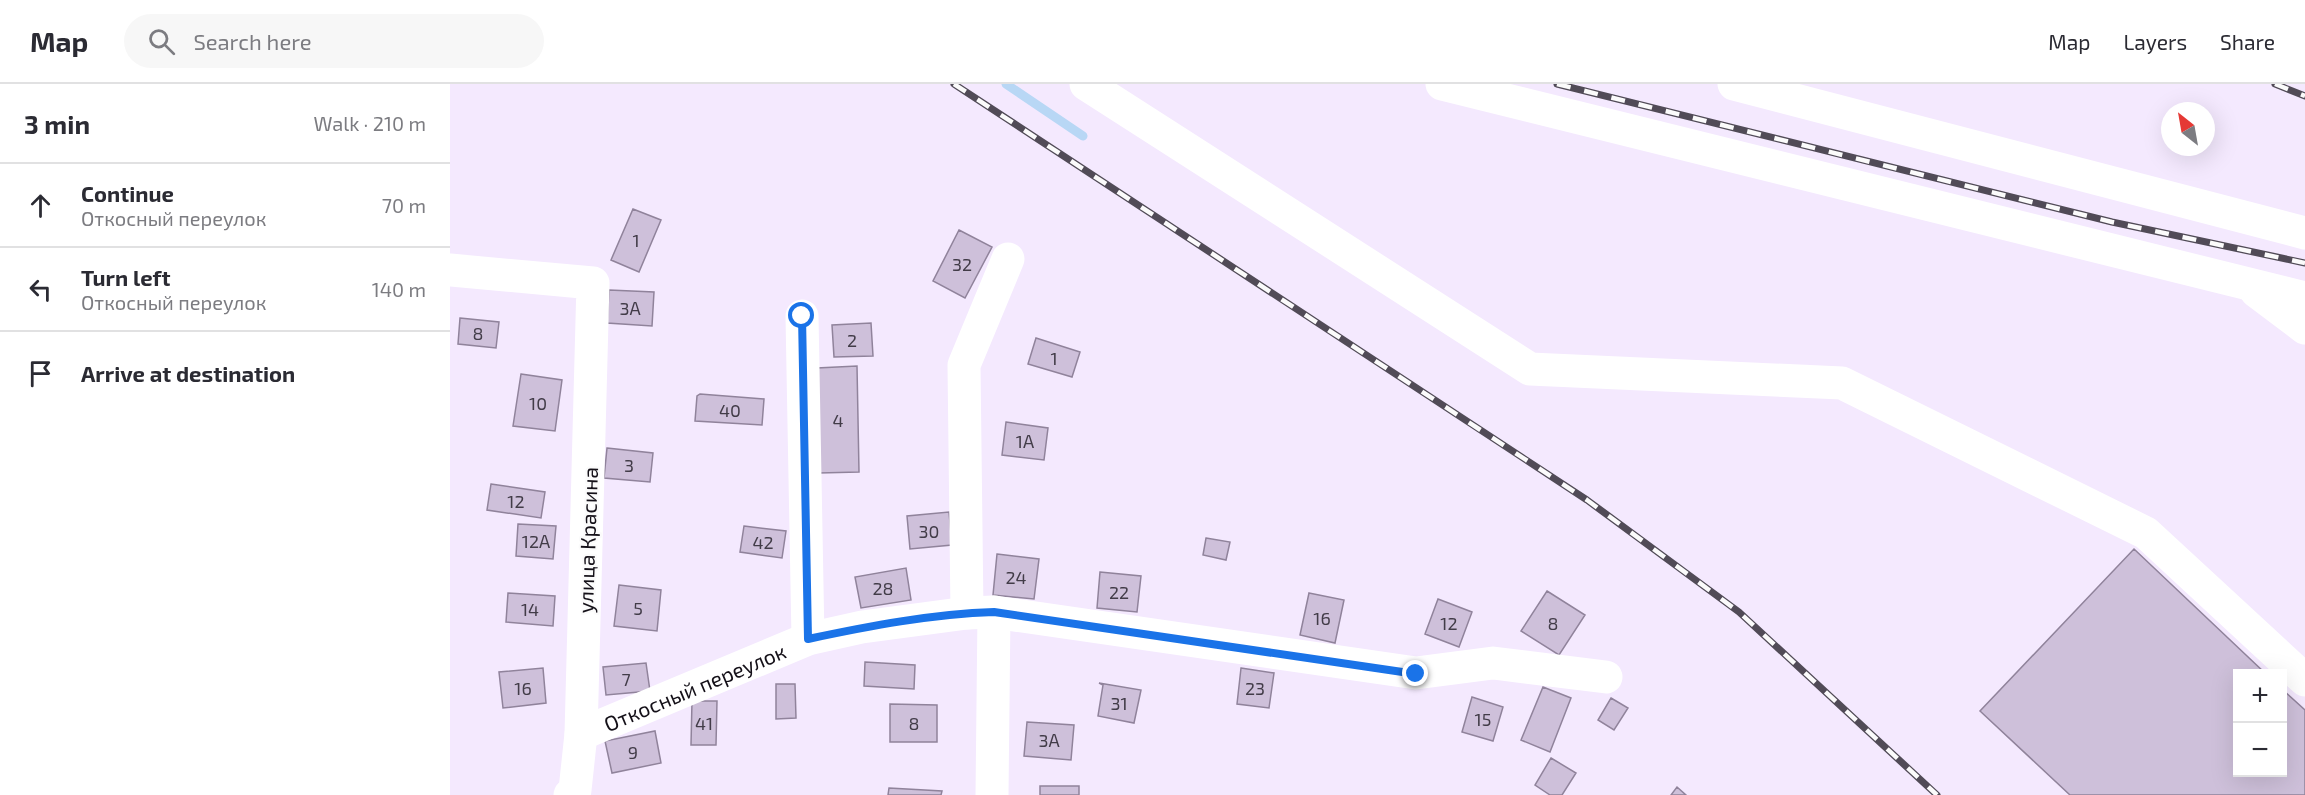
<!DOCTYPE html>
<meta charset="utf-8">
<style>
:root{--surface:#fff;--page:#f7f7f7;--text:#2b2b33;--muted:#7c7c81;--line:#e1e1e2}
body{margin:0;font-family:"Exo 2",sans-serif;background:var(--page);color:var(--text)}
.controls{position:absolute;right:18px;bottom:18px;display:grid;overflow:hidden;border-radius:0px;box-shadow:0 6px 24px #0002}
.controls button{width:54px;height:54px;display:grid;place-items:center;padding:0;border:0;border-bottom:2px solid var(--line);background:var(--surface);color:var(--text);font:30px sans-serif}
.compass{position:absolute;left:1711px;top:18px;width:54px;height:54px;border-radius:50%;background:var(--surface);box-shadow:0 6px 24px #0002;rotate:329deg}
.stop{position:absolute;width:18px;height:18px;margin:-14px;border:4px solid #1a73e8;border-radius:50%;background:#fff}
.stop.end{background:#1a73e8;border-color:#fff;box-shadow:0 2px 6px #0008}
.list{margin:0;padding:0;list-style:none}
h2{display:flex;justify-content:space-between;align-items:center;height:78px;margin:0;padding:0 24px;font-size:26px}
h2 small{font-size:20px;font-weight:400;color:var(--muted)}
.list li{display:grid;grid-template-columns:39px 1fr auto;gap:18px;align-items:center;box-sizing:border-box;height:84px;padding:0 24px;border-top:2px solid var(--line)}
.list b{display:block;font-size:22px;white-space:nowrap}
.list p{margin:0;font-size:20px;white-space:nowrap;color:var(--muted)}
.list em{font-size:20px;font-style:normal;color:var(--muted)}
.icon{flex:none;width:33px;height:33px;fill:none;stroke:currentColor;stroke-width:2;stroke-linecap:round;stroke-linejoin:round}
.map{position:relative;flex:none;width:1855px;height:711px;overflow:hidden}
header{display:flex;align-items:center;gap:36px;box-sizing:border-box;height:84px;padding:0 30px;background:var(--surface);border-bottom:2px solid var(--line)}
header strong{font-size:28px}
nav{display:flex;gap:33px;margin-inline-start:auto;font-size:21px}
.search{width:420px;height:54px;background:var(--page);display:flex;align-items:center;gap:15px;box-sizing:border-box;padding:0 21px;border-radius:33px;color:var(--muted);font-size:22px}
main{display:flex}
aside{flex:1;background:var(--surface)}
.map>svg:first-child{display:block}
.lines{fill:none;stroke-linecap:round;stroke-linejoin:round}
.stream{stroke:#b8d7f5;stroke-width:9}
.building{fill:#cec0da;stroke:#90839b;stroke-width:1.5}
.minor{stroke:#fff;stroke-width:33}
.rail-casing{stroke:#514b57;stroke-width:7}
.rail{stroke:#fbfbfb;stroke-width:4.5;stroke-dasharray:14;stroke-linecap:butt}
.route{stroke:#1a73e8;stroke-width:8}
.labels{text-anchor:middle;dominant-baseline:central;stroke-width:4.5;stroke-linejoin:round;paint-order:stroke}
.number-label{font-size:18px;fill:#423c48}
.street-label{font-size:21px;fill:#141018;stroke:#fbfbfb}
</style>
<header>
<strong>Map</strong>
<div class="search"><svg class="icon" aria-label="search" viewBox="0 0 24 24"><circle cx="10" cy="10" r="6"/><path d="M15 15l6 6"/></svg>Search here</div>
<nav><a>Map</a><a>Layers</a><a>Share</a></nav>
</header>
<main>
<aside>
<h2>3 min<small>Walk · 210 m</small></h2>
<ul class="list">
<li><svg class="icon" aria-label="ahead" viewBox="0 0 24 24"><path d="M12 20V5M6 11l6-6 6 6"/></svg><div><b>Continue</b><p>Откосный переулок</p></div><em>70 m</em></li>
<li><svg class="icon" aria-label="left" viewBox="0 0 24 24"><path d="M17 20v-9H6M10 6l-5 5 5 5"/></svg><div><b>Turn left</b><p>Откосный переулок</p></div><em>140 m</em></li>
<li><svg class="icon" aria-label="arrive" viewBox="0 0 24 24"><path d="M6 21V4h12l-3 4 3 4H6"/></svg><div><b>Arrive at destination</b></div></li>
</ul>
</aside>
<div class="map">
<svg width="1855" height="711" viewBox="0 0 1855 711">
<rect width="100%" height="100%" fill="#f4e9fe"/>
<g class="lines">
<path class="stream" d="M556,0L633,52"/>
</g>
<path class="building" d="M183,125L211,136L189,188L161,176Z
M509,146L542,163L515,214L483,197Z
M159,206L204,208L202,242L157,239Z
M10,234L49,238L46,264L8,260Z
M421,239L423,272L384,273L382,241Z
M586,254L630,268L622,293L578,280Z
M407,282L409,388L369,389L367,284Z
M71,290L112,296L105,347L63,342Z
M250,310L314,315L312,341L245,337L247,312Z
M556,338L598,344L594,376L552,371Z
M157,364L203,369L200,398L154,394Z
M41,400L95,408L91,434L37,426Z
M499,428L502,461L460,465L457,432Z
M68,440L106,442L103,475L66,472Z
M294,442L336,447L332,474L290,468Z
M756,454L780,458L776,476L753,471Z
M1684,465L1816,590H1788V688H1832V605L1855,626V711H1620L1530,627Z
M547,470L589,475L584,515L543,511Z
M456,484L461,516L411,524L405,493Z
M650,488L691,492L687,528L647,524Z
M169,501L211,506L207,547L164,542Z
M1097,507L1135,531L1109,571L1071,547Z
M58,509L105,512L103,542L56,538Z
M859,509L894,516L885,559L850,551Z
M988,515L1022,528L1009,563L975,550Z
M415,578L465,581L464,605L414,602Z
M196,579L200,607L156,611L153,583Z
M93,584L96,619L53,624L49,588Z
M791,584L824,589L819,624L787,620Z
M649,599L691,606L684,639L648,632L653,601Z
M326,600H345L346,634L326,635Z
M1093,603L1121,614L1100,668L1071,656Z
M1022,613L1053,623L1043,657L1012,648Z
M1161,614L1178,624L1164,646L1148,636Z
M242,617H267L266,661H241Z
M440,620L487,621V658H440Z
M577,638L624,641L621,676L574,672Z
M205,647L211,679L162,689L155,657Z
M1101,674L1126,689L1112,711H1100L1085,701Z
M590,702H629V711H590Z
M1227,703L1236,711H1221Z
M439,704L492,707L491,711H438Z"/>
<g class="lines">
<g class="minor">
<path d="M636,0L1080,285L1392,299L1696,449L1855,596"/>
<path d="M992,0L1855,214"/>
<path d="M1284,0L1855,149"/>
<path d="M0,186L143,199L131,650L125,706L120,711"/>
<path d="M1806,207L1855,244"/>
<path d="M352,232L358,555"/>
<path d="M517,529L514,281L558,175"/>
<path id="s1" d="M131,650L358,555L412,543L517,529L544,528L966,589L1043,579L1156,593"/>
<path d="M542,711L544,528"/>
</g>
<g class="rail-casing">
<path id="rail" d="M504,0L1137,416L1289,528L1487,711
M1107,0L1662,138L1855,179
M1825,0L1855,12"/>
</g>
<use href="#rail" class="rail"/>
</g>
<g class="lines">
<path class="route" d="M352,232L358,555C419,542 482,530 544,528L966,590"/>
</g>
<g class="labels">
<g class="number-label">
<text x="186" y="156">1</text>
<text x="512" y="180">32</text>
<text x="180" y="224">3А</text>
<text x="28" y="249">8</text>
<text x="402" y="256">2</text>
<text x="604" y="274">1</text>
<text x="88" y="319">10</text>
<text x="280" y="326">40</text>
<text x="388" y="336">4</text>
<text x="575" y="357">1А</text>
<text x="179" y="381">3</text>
<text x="66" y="417">12</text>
<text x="479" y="447">30</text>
<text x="86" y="457">12А</text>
<text x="313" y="458">42</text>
<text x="566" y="493">24</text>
<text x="433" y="504">28</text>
<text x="669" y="508">22</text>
<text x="188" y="524">5</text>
<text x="80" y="525">14</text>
<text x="872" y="534">16</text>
<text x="999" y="539">12</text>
<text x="1103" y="539">8</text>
<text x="176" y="595">7</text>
<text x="73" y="604">16</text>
<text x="805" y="604">23</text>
<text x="669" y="619">31</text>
<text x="1033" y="635">15</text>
<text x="254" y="639">41</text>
<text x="464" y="639">8</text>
<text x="599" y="656">3А</text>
<text x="183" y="668">9</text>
</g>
<g class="street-label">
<text transform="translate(137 456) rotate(-88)">улица Красина</text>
<text stroke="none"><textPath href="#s1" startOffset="123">Откосный переулок</textPath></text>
</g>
</g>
</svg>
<div class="controls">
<button>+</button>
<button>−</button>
</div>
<svg class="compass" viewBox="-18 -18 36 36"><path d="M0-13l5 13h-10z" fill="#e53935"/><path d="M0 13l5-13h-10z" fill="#7c7c81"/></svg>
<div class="stop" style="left:352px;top:232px"></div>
<div class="stop end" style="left:966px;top:590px"></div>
</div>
</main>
